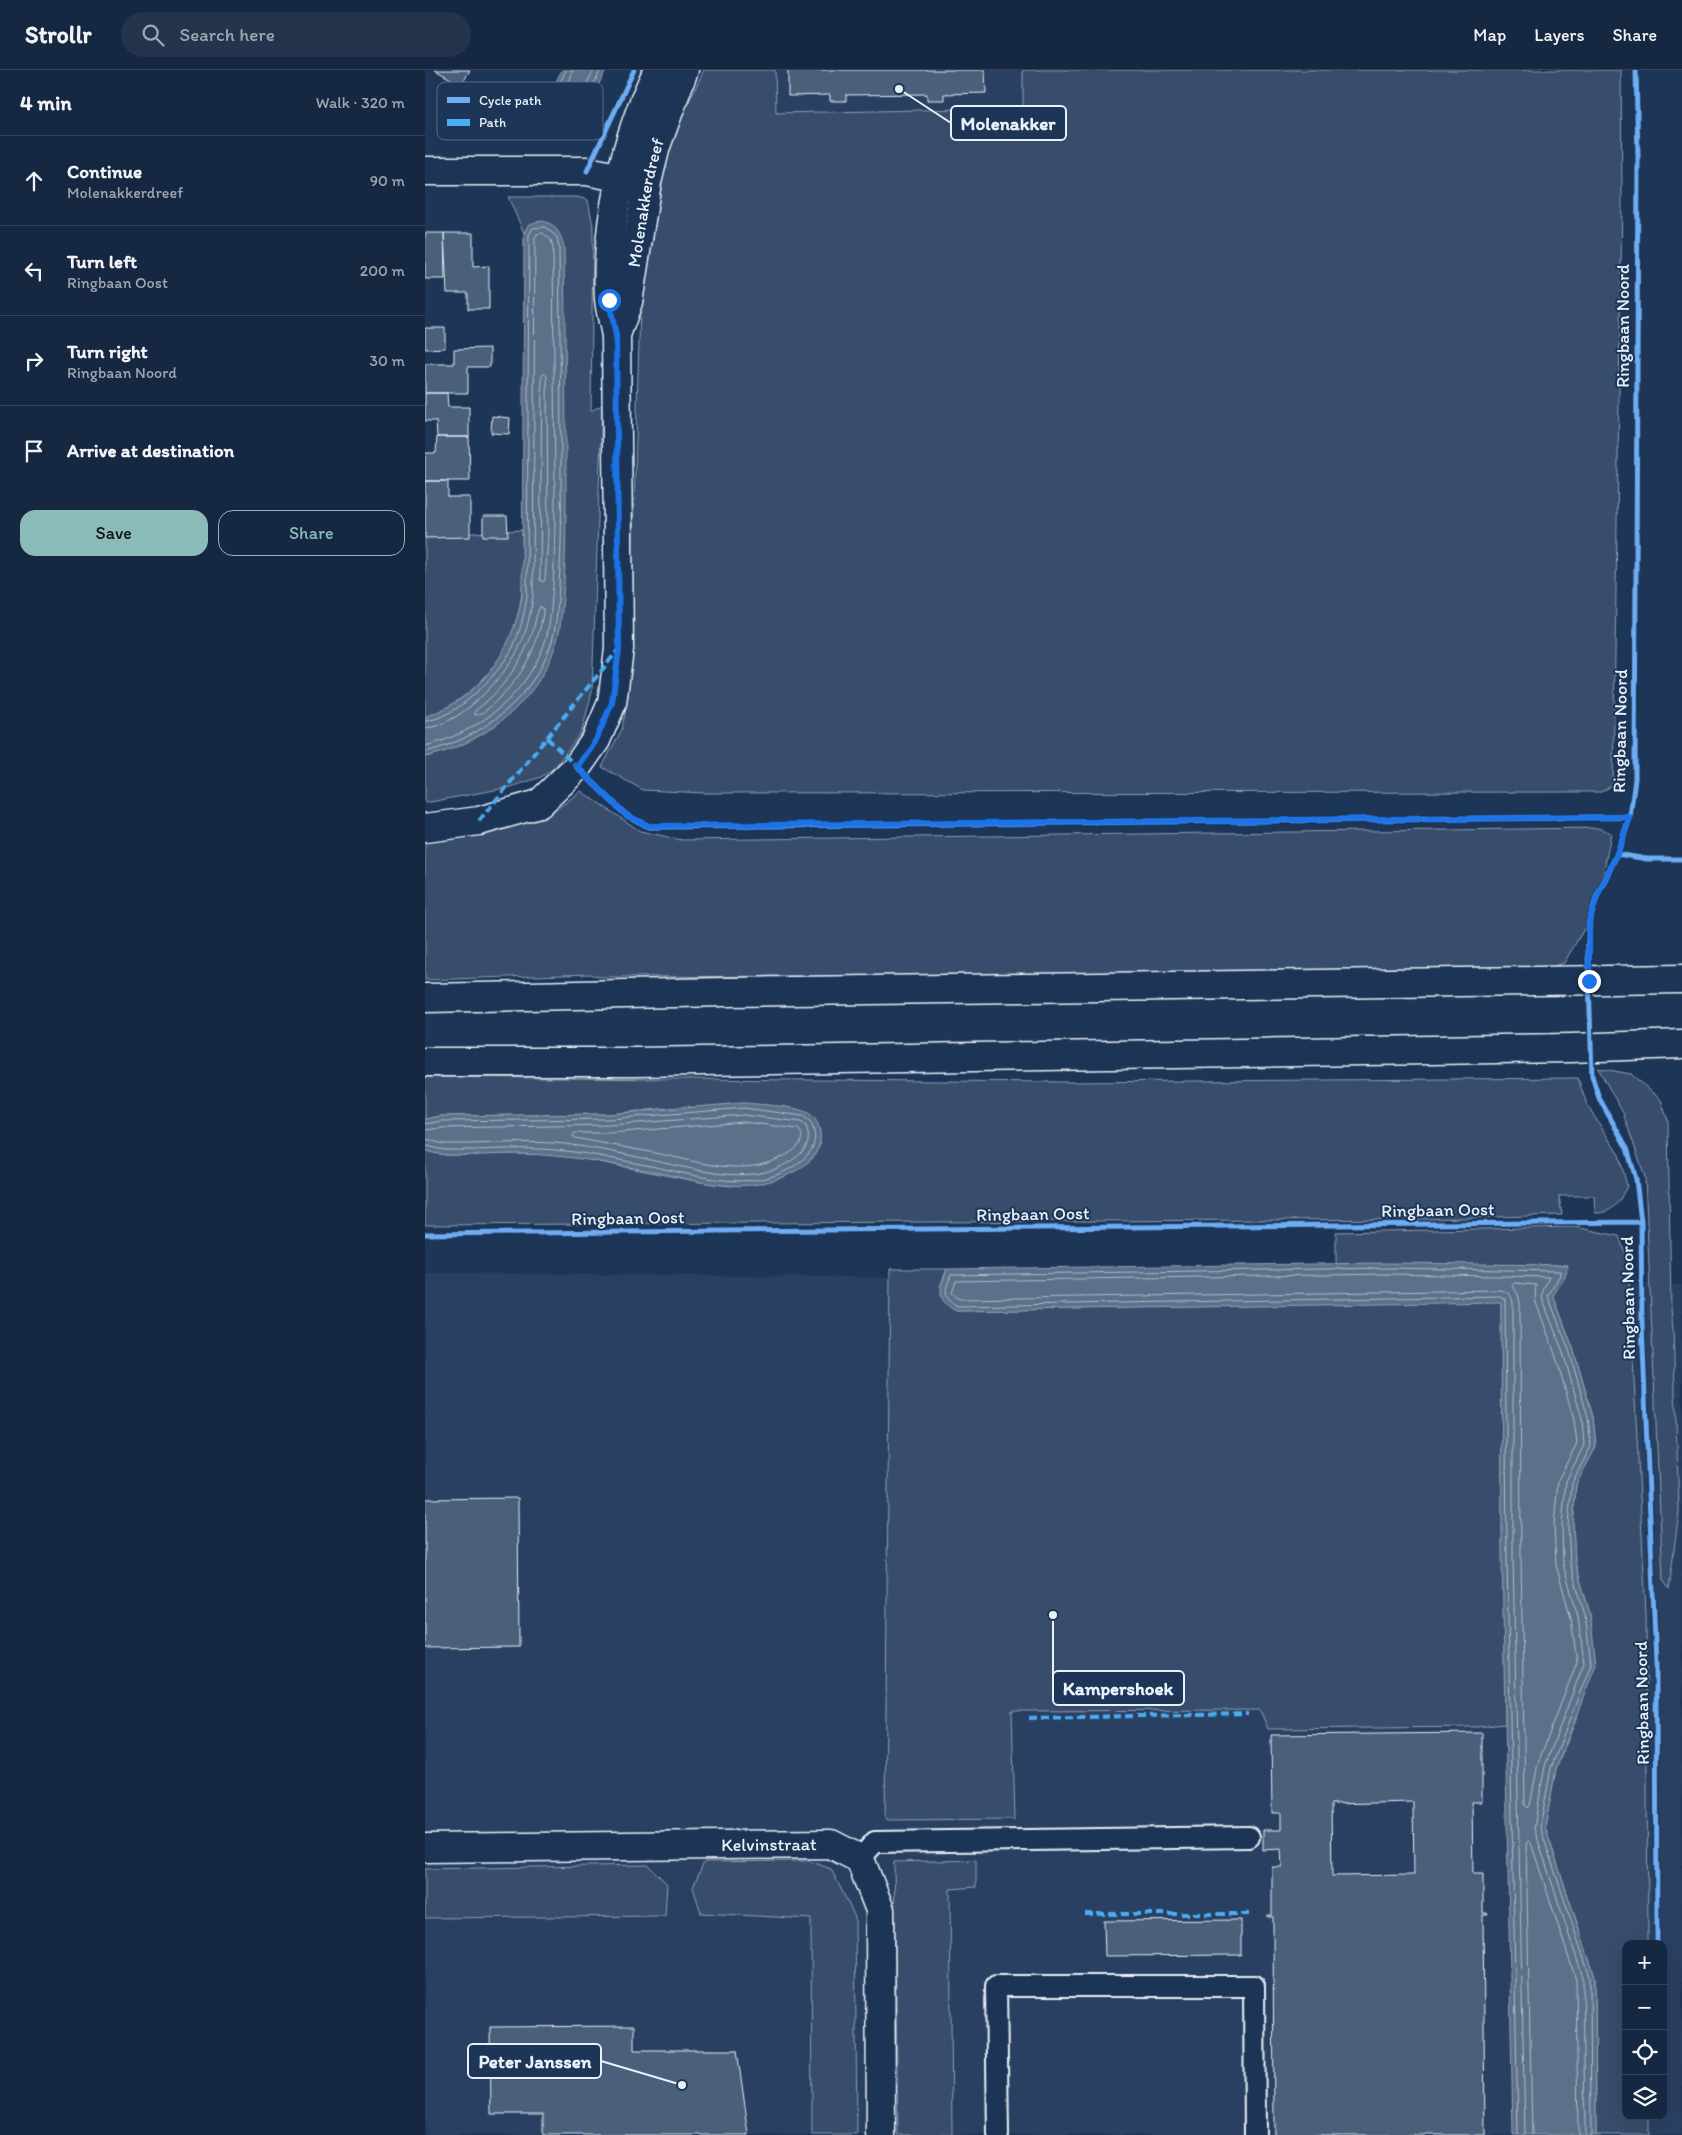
<!DOCTYPE html>
<meta charset="utf-8">
<style>
:root{--surface:#162841;--page:#23344c;--text:#f1f3f6;--muted:#9ea6b1;--line:#35445a;--accent:#8bbbb9}
body{margin:0;font-family:Itim,sans-serif;background:var(--page);color:var(--text)}
.controls{position:absolute;right:15px;bottom:15px;display:grid;overflow:hidden;border-radius:10px;box-shadow:0 5px 20px #0002}
.controls button{width:45px;height:45px;display:grid;place-items:center;padding:0;border:0;border-bottom:1px solid var(--line);background:var(--surface);color:var(--text);font:25px sans-serif}
.stop{position:absolute;width:15px;height:15px;margin:-11px;border:4px solid #1a73e8;border-radius:50%;background:#fff}
.stop.end{background:#1a73e8;border-color:#fff;box-shadow:0 1px 5px #0008}
.list{margin:0;padding:0;list-style:none}
h2{display:flex;justify-content:space-between;align-items:center;height:65px;margin:0;padding:0 20px;font-size:21px}
h2 small{font-size:16px;font-weight:400;color:var(--muted)}
.list li{display:grid;grid-template-columns:32px 1fr auto;gap:15px;align-items:center;box-sizing:border-box;height:90px;padding:0 20px;border-top:1px solid var(--line)}
.list b{display:block;font-size:19px;white-space:nowrap}
.list p{margin:0;font-size:16px;white-space:nowrap;color:var(--muted)}
.list em{font-size:16px;font-style:normal;color:var(--muted)}
.actions{display:flex;gap:10px;padding:15px 20px}
.actions a{flex:1;padding:11px 0;border:1px solid var(--accent);border-radius:15px;text-align:center;font-size:18px;color:var(--accent)}
.actions .main{background:var(--accent);color:#111}
.icon{flex:none;width:28px;height:28px;fill:none;stroke:currentColor;stroke-width:2;stroke-linecap:round;stroke-linejoin:round}
.map{position:relative;flex:none;width:1257px;height:2065px;overflow:hidden}
header{display:flex;align-items:center;gap:30px;box-sizing:border-box;height:70px;padding:0 25px;background:var(--surface);border-bottom:1px solid var(--line)}
header strong{font-size:24px}
nav{display:flex;gap:28px;margin-inline-start:auto;font-size:18px}
.search{width:350px;height:45px;background:var(--page);display:flex;align-items:center;gap:12px;box-sizing:border-box;padding:0 18px;border-radius:28px;color:var(--muted);font-size:19px}
main{display:flex}
aside{flex:1;background:var(--surface)}
.map>svg:first-child{display:block}
.built{fill:#2a4162;fill-rule:evenodd}
.green{fill:#374d6c;stroke:#909fb2}
.water{fill:#5d7089;stroke:#95a4b5}
.lines{fill:none;stroke-linecap:round;stroke-linejoin:round}
.shore{stroke:#b0bdcc;stroke-width:1}
.building{fill:#495e7a;stroke:#e8f1f8;fill-rule:evenodd}
.lane-casing{stroke:#e8f1f8;stroke-width:24}
.street-casing{stroke:#e8f1f8;stroke-width:31}
.secondary-casing{stroke:#e8f1f8;stroke-width:31}
.primary-casing{stroke:#e8f1f8;stroke-width:31}
.lane{stroke:#1d3557;stroke-width:20}
.street{stroke:#1d3557;stroke-width:28}
.secondary{stroke:#1d3557;stroke-width:28}
.primary{stroke:#1d3557;stroke-width:28}
.quiet{stroke:#49aef6;stroke-width:4;stroke-dasharray:8 4;stroke-linecap:butt}
.cycleway-casing{stroke:#1d3557;stroke-width:8}
.cycleway{stroke:#6dadf4;stroke-width:5}
.route{stroke:#1a73e8;stroke-width:6}
.labels{text-anchor:middle;dominant-baseline:central;stroke-width:4;stroke-linejoin:round;paint-order:stroke}
.street-label{font-size:18px;fill:#e8f1f8;stroke:#1d3557}
.key{fill:#1d3557;stroke:#5a6d87;stroke-width:1}
.key-label{font-size:14px;fill:#e8f1f8}
.leader{fill:none;stroke:#e8f1f8;stroke-width:2}
.callout-dot{fill:#e8f1f8;stroke:#1d3557;stroke-width:2}
.callout{fill:#1d3557;stroke:#e8f1f8;stroke-width:2}
.callout-label{font-size:19px;text-anchor:middle;font-weight:bold;fill:#e8f1f8}
</style>
<header>
<strong>Strollr</strong>
<div class="search"><svg class="icon" aria-label="search" viewBox="0 0 24 24"><circle cx="10" cy="10" r="6"/><path d="M15 15l6 6"/></svg>Search here</div>
<nav><a>Map</a><a>Layers</a><a>Share</a></nav>
</header>
<main>
<aside>
<h2>4 min<small>Walk · 320 m</small></h2>
<ul class="list">
<li><svg class="icon" aria-label="ahead" viewBox="0 0 24 24"><path d="M12 20V5M6 11l6-6 6 6"/></svg><div><b>Continue</b><p>Molenakkerdreef</p></div><em>90 m</em></li>
<li><svg class="icon" aria-label="left" viewBox="0 0 24 24"><path d="M17 20v-9H6M10 6l-5 5 5 5"/></svg><div><b>Turn left</b><p>Ringbaan Oost</p></div><em>200 m</em></li>
<li><svg class="icon" aria-label="right" viewBox="0 0 24 24"><path d="M7 20v-9h11M14 6l5 5-5 5"/></svg><div><b>Turn right</b><p>Ringbaan Noord</p></div><em>30 m</em></li>
<li><svg class="icon" aria-label="arrive" viewBox="0 0 24 24"><path d="M6 21V4h12l-3 4 3 4H6"/></svg><div><b>Arrive at destination</b></div></li>
</ul>
<div class="actions"><a class="main">Save</a><a>Share</a></div>
</aside>
<div class="map">
<svg width="1257" height="2065" viewBox="0 0 1257 2065">
<rect width="100%" height="100%" fill="#1d3557"/>
<filter id="ink" filterUnits="userSpaceOnUse"><feTurbulence type="fractalNoise" baseFrequency=".02" numOctaves="2"/><feDisplacementMap in="SourceGraphic" scale="10" xChannelSelector="R" yChannelSelector="G"/><feConvolveMatrix kernelMatrix="1 2 1 2 8 2 1 2 1" color-interpolation-filters="sRGB"/></filter>
<g filter="url(#ink)">
<path class="built" d="M350,0H598L599,38L351,43Z
M0,1203L1257,1215V2065H0ZM1201,1874H1238V2046H1201Z"/>
<path class="green" d="M279,0H350L351,43L598,38V0H1196L1197,131L1188,715L1176,722L280,723L218,720L177,697L197,659L203,626L216,207L239,84Z
M83,127H152L163,130L168,156L166,341L177,335L167,622L157,661L130,697L116,707L86,717L0,733V687C68,671 117,626 135,558L104,154L99,163Z
M97,460C97,482 99,507 96,529C89,583 51,629 0,647V466Z
M156,721L215,761L257,770L1173,758L1186,763L1172,837L1139,893L1124,897L833,904L176,907L165,904L0,910V770L95,751L132,739Z
M1173,998L1206,1004L1236,1030L1243,1051L1246,1239L1248,1259L1254,1441L1244,1519L1238,1510L1220,1107L1198,1043Z
M0,1007L642,1012L1153,1008L1162,1035L1194,1085L1202,1116C1194,1132 1189,1143 1170,1143L1169,1126H1134L1137,1145L1004,1149L0,1155V1080L20,1085L95,1084L139,1085L275,1112L305,1116L375,1098L388,1088L396,1073L262,1036L184,1044L16,1046L0,1049Z
M1150,1157L1194,1166L1203,1191L1221,1545L1223,1874H1201V2046H1224V2065H1171L1170,1907L1120,1757L1131,1699L1151,1650L1165,1544L1150,1492L1148,1455L1151,1414L1171,1377L1168,1347L1148,1278L1128,1225L1140,1207L1142,1195L911,1194V1162Z
M465,1199H522L515,1216L531,1241L1076,1231L1080,1654L1051,1657L843,1659L835,1640L587,1641L590,1749L460,1750Z
M551,1790V1817L525,1819L527,2065H473L469,1792Z
M384,1791L406,1799L430,1847L432,2065H387L386,1849L276,1843L268,1817L279,1792Z
M223,1795L242,1814L240,1846L0,1848V1799Z"/>
<path class="water" d="M137,0H181L154,53L135,64L117,54L114,43Z
M116,151C130,152 136,164 139,177C140,255 141,333 141,411C141,446 141,479 139,514C137,535 137,556 130,577C111,634 57,674 0,687V647C56,627 86,584 97,527L99,163L104,154Z
M319,1033C338,1035 361,1035 379,1041C388,1044 393,1052 395,1061C400,1093 360,1109 333,1114C296,1120 261,1108 225,1101C183,1093 141,1085 98,1084C73,1083 19,1090 0,1080V1049L16,1046L184,1044Z
M963,1193L1143,1195L1140,1207L1128,1225L1148,1278L1168,1347L1171,1377L1151,1414L1148,1455L1150,1492L1165,1544L1171,1594L1131,1699L1120,1757L1170,1907L1171,2065H1088L1077,1487L1076,1232L531,1241C509,1229 516,1219 522,1199Z"/>
<g class="lines">
<path class="shore" d="M141,0L120,44L122,50L135,58L150,49L176,0
M147,0L146,7L127,44V46L134,50L145,44L169,0
M119,304L122,306L123,469L120,510L118,512L115,510L117,306Z
M115,537L118,538V543C113,577 97,607 72,630C66,636 59,644 50,645V641C75,622 94,597 106,567C110,558 110,545 115,537Z
M0,651C32,648 72,606 87,579C95,563 99,545 102,527L104,165L108,158L120,157L132,167L134,178C135,257 136,336 136,416C137,450 136,483 134,517C132,537 132,558 125,577C105,631 55,669 0,682
M0,658C34,656 76,610 92,582C101,565 105,546 108,527L110,167L112,164L118,163L126,170L128,178C129,258 129,337 130,417C130,450 130,482 128,515C126,535 126,556 119,575C100,626 53,663 0,676
M319,1052L373,1059C378,1063 378,1070 373,1076C369,1081 363,1084 357,1087C317,1108 271,1091 230,1083C203,1078 177,1073 150,1068L148,1066L150,1063H185Z
M0,1054L17,1051L184,1049L319,1038L378,1046L386,1052C393,1068 390,1080 376,1091C333,1126 274,1106 226,1096C198,1091 169,1084 140,1081C101,1076 61,1081 22,1080C14,1080 7,1076 0,1076
M0,1060L17,1058L185,1055L319,1045L376,1052L381,1056C386,1069 383,1077 373,1086C333,1119 275,1100 230,1091C201,1084 170,1078 140,1074C101,1070 61,1075 22,1074C14,1074 8,1070 0,1069
M1090,1213L1111,1215L1110,1230L1130,1284L1149,1350L1152,1373L1133,1410L1129,1455L1131,1495L1146,1548L1152,1592L1113,1693L1105,1736L1103,1738L1100,1735L1096,1487L1095,1233L1093,1224L1087,1216Z
M1093,2065L1082,1487L1080,1229L1075,1226L533,1236C517,1229 520,1218 526,1205L963,1198L1135,1201V1205L1123,1226L1144,1280L1163,1348L1166,1376L1147,1413L1143,1455L1145,1493L1160,1545L1166,1594L1126,1698L1115,1757L1165,1907L1166,2065
M1100,2065L1088,1487V1233C1087,1225 1082,1221 1075,1220L534,1229L527,1223L531,1211L963,1204L1124,1207L1118,1221L1117,1228L1138,1282L1157,1349L1159,1375L1141,1411L1137,1456L1138,1494L1153,1546L1159,1593L1120,1696L1109,1758L1158,1908L1160,2065
M1107,2065L1101,1774L1103,1771L1106,1773L1151,1910L1153,2065"/>
</g>
<path class="building" d="M10,0H45L37,14L64,29L50,54L13,34L26,9Z
M363,0H560L561,23L519,24V30H502V24L421,25V31H405V25L363,26Z
M0,163H19L20,209H0Z
M19,163H48V197L64,196V239H43V223H22Z
M0,258H20V278L0,279Z
M65,278V297H43V323H0V294H29V279Z
M0,323H22L23,337H44V367H12L11,351H0Z
M67,346L85,348L84,364L66,363Z
M12,367H44L45,411H0V383H11Z
M0,411H23V427H45V467L0,468Z
M58,446H82L83,466H58Z
M93,1428L94,1577L0,1578V1429Z
M1057,1663V1732H1047L1048,1804H1058V1843H1062L1063,1845H1058L1060,2065H849L848,1847H843V1845H847V1797H857L856,1779L838,1780V1760H856V1743H847L846,1665ZM988,1732L989,1805L907,1806L906,1734Z
M816,1850V1885L680,1886L679,1851Z
M209,1956V1980H312L324,2065H118V2044H66L65,1957Z"/>
<g class="lines">
<g class="lane-casing">
<path id="lane" d="M435,1789L450,1772L824,1767
M573,2065L571,1916H829L830,2065"/>
</g>
<g class="street-casing">
<g id="street">
<path d="M0,101H162L218,112"/>
<path id="s1" d="M0,1778L406,1774L435,1789L455,1840L456,2065"/>
</g>
</g>
<g class="secondary-casing">
<g id="secondary">
<path id="s2" d="M191,265L203,232L222,112L231,76L259,0"/>
<path d="M0,758L54,751L114,734L152,697L171,670L187,633L194,579L191,266C189,254 185,241 184,229C180,153 200,68 233,0"/>
</g>
</g>
<g class="primary-casing">
<path id="primary" d="M0,928L300,922L1257,909
M0,992H210L1146,978L1257,974"/>
</g>
<use href="#lane" class="lane"/>
<use href="#street" class="street"/>
<use href="#secondary" class="secondary"/>
<use href="#primary" class="primary"/>
<path class="quiet" d="M122,668L152,697
M54,751L194,579
M604,1648L823,1644
M660,1844H825"/>
<g class="cycleway-casing">
<path id="cycleway" d="M1211,0L1213,87L1210,709L1205,747L1192,784L1172,826L1164,852L1163,876L1167,1006L1174,1028L1202,1078L1211,1109L1216,1152L1217,1253L1231,1594L1232,1874
M162,101L209,0
M152,697L201,745L224,757L1205,747
M1192,784L1222,789H1257
M0,1164L1216,1152"/>
</g>
<use href="#cycleway" class="cycleway"/>
</g>
</g>
<g class="lines" filter="url(#ink)">
<path class="route" d="M184,230L191,266L194,579L187,633L171,670L152,697L201,745L224,756L1205,747L1192,784L1172,826L1164,852V911"/>
</g>
<g class="labels">
<g class="street-label">
<text stroke="none"><textPath href="#s2" startOffset="136">Molenakkerdreef</textPath></text>
<text transform="translate(1198 256) rotate(-90)">Ringbaan Noord</text>
<text transform="translate(1195 661) rotate(-89)">Ringbaan Noord</text>
<text transform="translate(1013 1140) rotate(-1)">Ringbaan Oost</text>
<text transform="translate(608 1144) rotate(-1)">Ringbaan Oost</text>
<text transform="translate(203 1148) rotate(-1)">Ringbaan Oost</text>
<text transform="translate(1203 1228) rotate(-91)">Ringbaan Noord</text>
<text transform="translate(1217 1633) rotate(-91)">Ringbaan Noord</text>
<text stroke="none"><textPath href="#s1" startOffset="344">Kelvinstraat</textPath></text>
</g>
</g>
<rect x="12" y="12" width="166" height="58" rx="8" class="key"/>
<rect x="22" y="27" width="23" height="6" fill="#6dadf4"/>
<rect x="22" y="49" width="23" height="7" fill="#49aef6"/>
<g class="key-label">
<text x="54" y="35">Cycle path</text>
<text x="54" y="57">Path</text>
</g>
<path class="leader" d="M474 19L526 53M628 1545L628 1618M257 2015L176 1991"/>
<g class="callout-dot">
<circle cx="474" cy="19" r="5"/>
<circle cx="628" cy="1545" r="5"/>
<circle cx="257" cy="2015" r="5"/>
</g>
<g class="callout">
<rect x="526" y="36" width="115" height="34" rx="5"/>
<rect x="628" y="1601" width="131" height="34" rx="5"/>
<rect x="43" y="1974" width="133" height="34" rx="5"/>
</g>
<g class="callout-label">
<text x="583" y="60">Molenakker</text>
<text x="693" y="1625">Kampershoek</text>
<text x="110" y="1998">Peter Janssen</text>
</g>
</svg>
<div class="controls">
<button>+</button>
<button>−</button>
<button><svg class="icon" aria-label="locate" viewBox="0 0 24 24"><circle cx="12" cy="12" r="6"/><path d="M12 2v4M12 18v4M2 12h4M18 12h4"/></svg></button>
<button><svg class="icon" aria-label="layers" viewBox="0 0 24 24"><path d="M12 4l9 5-9 5-9-5zM3 14l9 5 9-5"/></svg></button>
</div>
<div class="stop" style="left:184px;top:230px"></div>
<div class="stop end" style="left:1164px;top:911px"></div>
</div>
</main>
